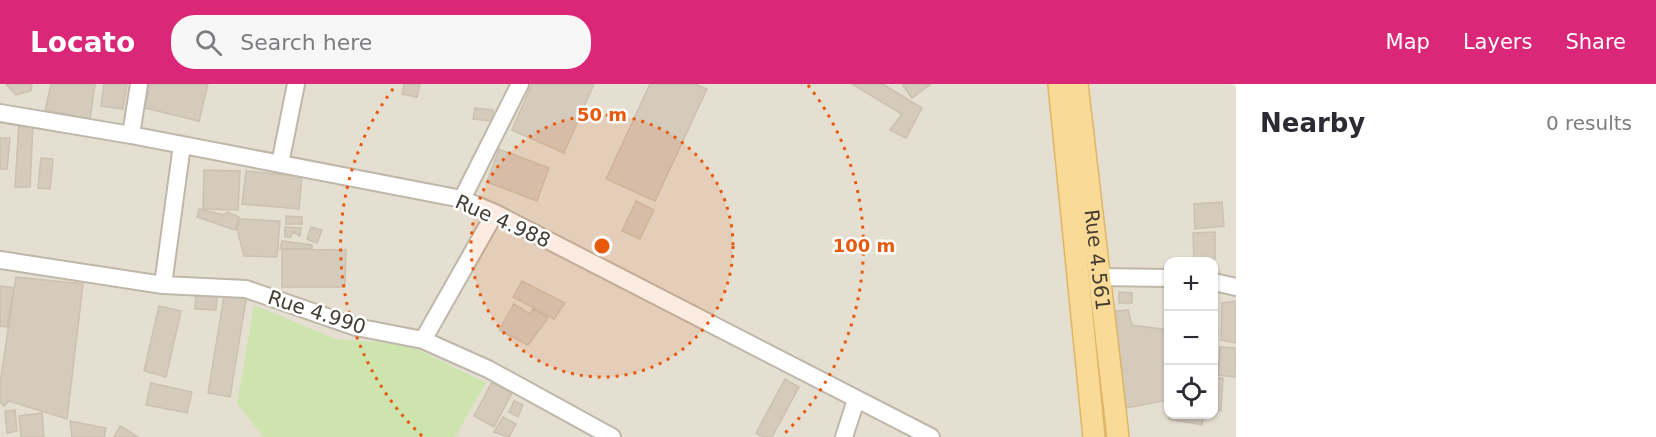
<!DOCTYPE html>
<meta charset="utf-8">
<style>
:root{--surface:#fff;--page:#f7f7f7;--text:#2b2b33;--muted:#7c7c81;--line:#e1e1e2;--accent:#db2777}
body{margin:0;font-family:"DejaVu Sans",sans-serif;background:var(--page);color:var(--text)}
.controls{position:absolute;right:18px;bottom:18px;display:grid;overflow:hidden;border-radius:12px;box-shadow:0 2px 4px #0004}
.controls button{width:54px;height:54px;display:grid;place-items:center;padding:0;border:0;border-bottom:2px solid var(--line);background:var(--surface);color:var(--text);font:30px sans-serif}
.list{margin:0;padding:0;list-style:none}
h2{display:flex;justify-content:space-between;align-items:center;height:78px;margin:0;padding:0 24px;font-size:26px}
h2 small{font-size:20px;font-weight:400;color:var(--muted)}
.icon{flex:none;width:33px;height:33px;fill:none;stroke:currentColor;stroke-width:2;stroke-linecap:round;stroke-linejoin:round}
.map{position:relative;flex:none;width:1236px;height:353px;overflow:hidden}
header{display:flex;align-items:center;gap:36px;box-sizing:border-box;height:84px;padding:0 30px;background:var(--accent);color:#fff}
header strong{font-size:28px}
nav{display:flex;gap:33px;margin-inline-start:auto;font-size:21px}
.search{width:420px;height:54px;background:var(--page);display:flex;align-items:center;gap:15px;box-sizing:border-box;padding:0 21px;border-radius:24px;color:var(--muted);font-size:22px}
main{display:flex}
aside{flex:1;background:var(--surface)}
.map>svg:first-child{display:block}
.residential{fill:#e5dfd2;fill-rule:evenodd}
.green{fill:#cde4ae}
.building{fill:#d5cbbd;stroke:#ccc0ae;stroke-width:1.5}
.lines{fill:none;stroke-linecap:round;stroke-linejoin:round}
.minor-casing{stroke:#bfb7aa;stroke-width:20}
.major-casing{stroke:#ddb667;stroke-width:24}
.minor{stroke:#fff;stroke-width:16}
.major{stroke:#f9da96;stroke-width:21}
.ring{fill:none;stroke:#e8590c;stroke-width:3;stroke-dasharray:3 6}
.labels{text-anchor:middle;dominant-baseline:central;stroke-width:5;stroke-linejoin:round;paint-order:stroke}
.street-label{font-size:20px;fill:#433d34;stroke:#fff}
.centre{fill:#e8590c;stroke:#fff;stroke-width:3}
.ring-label{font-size:18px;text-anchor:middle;font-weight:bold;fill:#e8590c;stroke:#fff;stroke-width:5;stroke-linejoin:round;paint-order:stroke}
</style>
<header>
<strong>Locato</strong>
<div class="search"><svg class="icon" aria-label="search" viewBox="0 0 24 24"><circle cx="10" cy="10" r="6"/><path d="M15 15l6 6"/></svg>Search here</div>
<nav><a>Map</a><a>Layers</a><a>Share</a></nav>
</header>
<main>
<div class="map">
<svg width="1236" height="353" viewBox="0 0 1236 353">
<rect width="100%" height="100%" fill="#f1ede4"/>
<path class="residential" d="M0,0H1230L1236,3V353H0ZM1168,177H1214V330H1168Z"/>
<path class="green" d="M254,221L335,255L406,260L486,299L455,353H264L237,320Z"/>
<path class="building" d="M6,0H32L31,7L16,11Z
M51,0H95L90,35L45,26Z
M104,0H127L123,25L101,22Z
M150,0H208L199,37L145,24Z
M404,0H420L417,13L402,10Z
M532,0H594L564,69L512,46Z
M650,0H695L707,5L655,117L606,95Z
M852,0H883L922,24L906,54L890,46L902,30Z
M902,0H931L912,14Z
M475,24L493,26L492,37L473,35Z
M19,39L33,40L30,103H15Z
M0,54H10L7,85H0Z
M499,65L549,84L537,117L487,98Z
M41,74L53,75L50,105L38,104Z
M204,86L240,87L238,126L203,125Z
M246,87L302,93L299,125L242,120Z
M636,117L654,126L640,155L622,147Z
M1222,118L1224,142L1195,145L1194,120Z
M199,125L224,131L227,128L239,133L235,146L197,133Z
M286,132L302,133V140H286Z
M240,135L280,137L277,173L244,172L237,145Z
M285,143L301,144L300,152L293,148L291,153H285Z
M311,143L322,146L317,159L307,155Z
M1215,148V175L1194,176L1193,149Z
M282,157L312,161V165H280Z
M282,165L346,166L345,203H282Z
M16,193L83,200L67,335L9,317L4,322L0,318V300Z
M522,197L565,219L554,235L513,213Z
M0,202L14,204L7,243L0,242Z
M225,206L247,210L230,313L208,309Z
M1119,208L1132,209V219H1119Z
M196,209H217L216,226L195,225Z
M1236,217V259L1221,256L1222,219Z
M514,220L530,230L533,225L548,234L528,261L499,246Z
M159,222L181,227L166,293L144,287Z
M1128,226L1132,241L1168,246V316L1126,324L1115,227Z
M1220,263L1236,264V293L1218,291Z
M1214,294H1223L1221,327L1214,324Z
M785,295L799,303L772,353H763L756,349Z
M492,298L512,309L494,343L474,332Z
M151,299L192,308L187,329L146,321Z
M514,317L523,321L518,333L509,328Z
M15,326L17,347L7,349L5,327Z
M42,329L44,353H21L19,332Z
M1170,330H1204L1202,341L1169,335Z
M503,333L516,340L509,353L494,348Z
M70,337L106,344L104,353H72Z
M120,342L138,353H114Z"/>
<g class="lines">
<g class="minor-casing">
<path id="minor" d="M0,29L131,51L462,115L495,129L931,353
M131,51L139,0
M280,80L296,0
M462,115L520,0
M0,176L163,201L246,205L356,243L423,256L488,285L612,353
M1099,193L1168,194
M1214,198L1236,203
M163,201L182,61
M423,256L495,129
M844,353L856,316"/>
</g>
<g class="major-casing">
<g id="major">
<path d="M1059,0L1094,353"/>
<path id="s1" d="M1077,0L1118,353"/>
</g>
</g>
<use href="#minor" class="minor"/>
<use href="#major" class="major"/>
</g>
<circle cx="602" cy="162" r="131" fill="#e8590c" fill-opacity=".12"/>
<g class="ring">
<circle cx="602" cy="162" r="131"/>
<path d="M422 352A262 262 0 0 1 396 1M808 1A262 262 0 0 1 782 352"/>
</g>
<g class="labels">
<g class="street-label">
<text transform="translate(503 137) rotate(24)">Rue 4.988</text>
<text stroke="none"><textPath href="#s1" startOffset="177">Rue 4.561</textPath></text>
<text transform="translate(317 228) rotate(18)">Rue 4.990</text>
</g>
</g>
<circle cx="602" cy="162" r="9" class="centre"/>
<g class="ring-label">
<text x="602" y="37">50 m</text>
<text x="864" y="168">100 m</text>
</g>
</svg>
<div class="controls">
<button>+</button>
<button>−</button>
<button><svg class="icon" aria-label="locate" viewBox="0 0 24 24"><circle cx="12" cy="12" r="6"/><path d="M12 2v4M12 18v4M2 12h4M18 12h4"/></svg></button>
</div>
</div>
<aside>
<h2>Nearby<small>0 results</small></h2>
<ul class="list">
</ul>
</aside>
</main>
